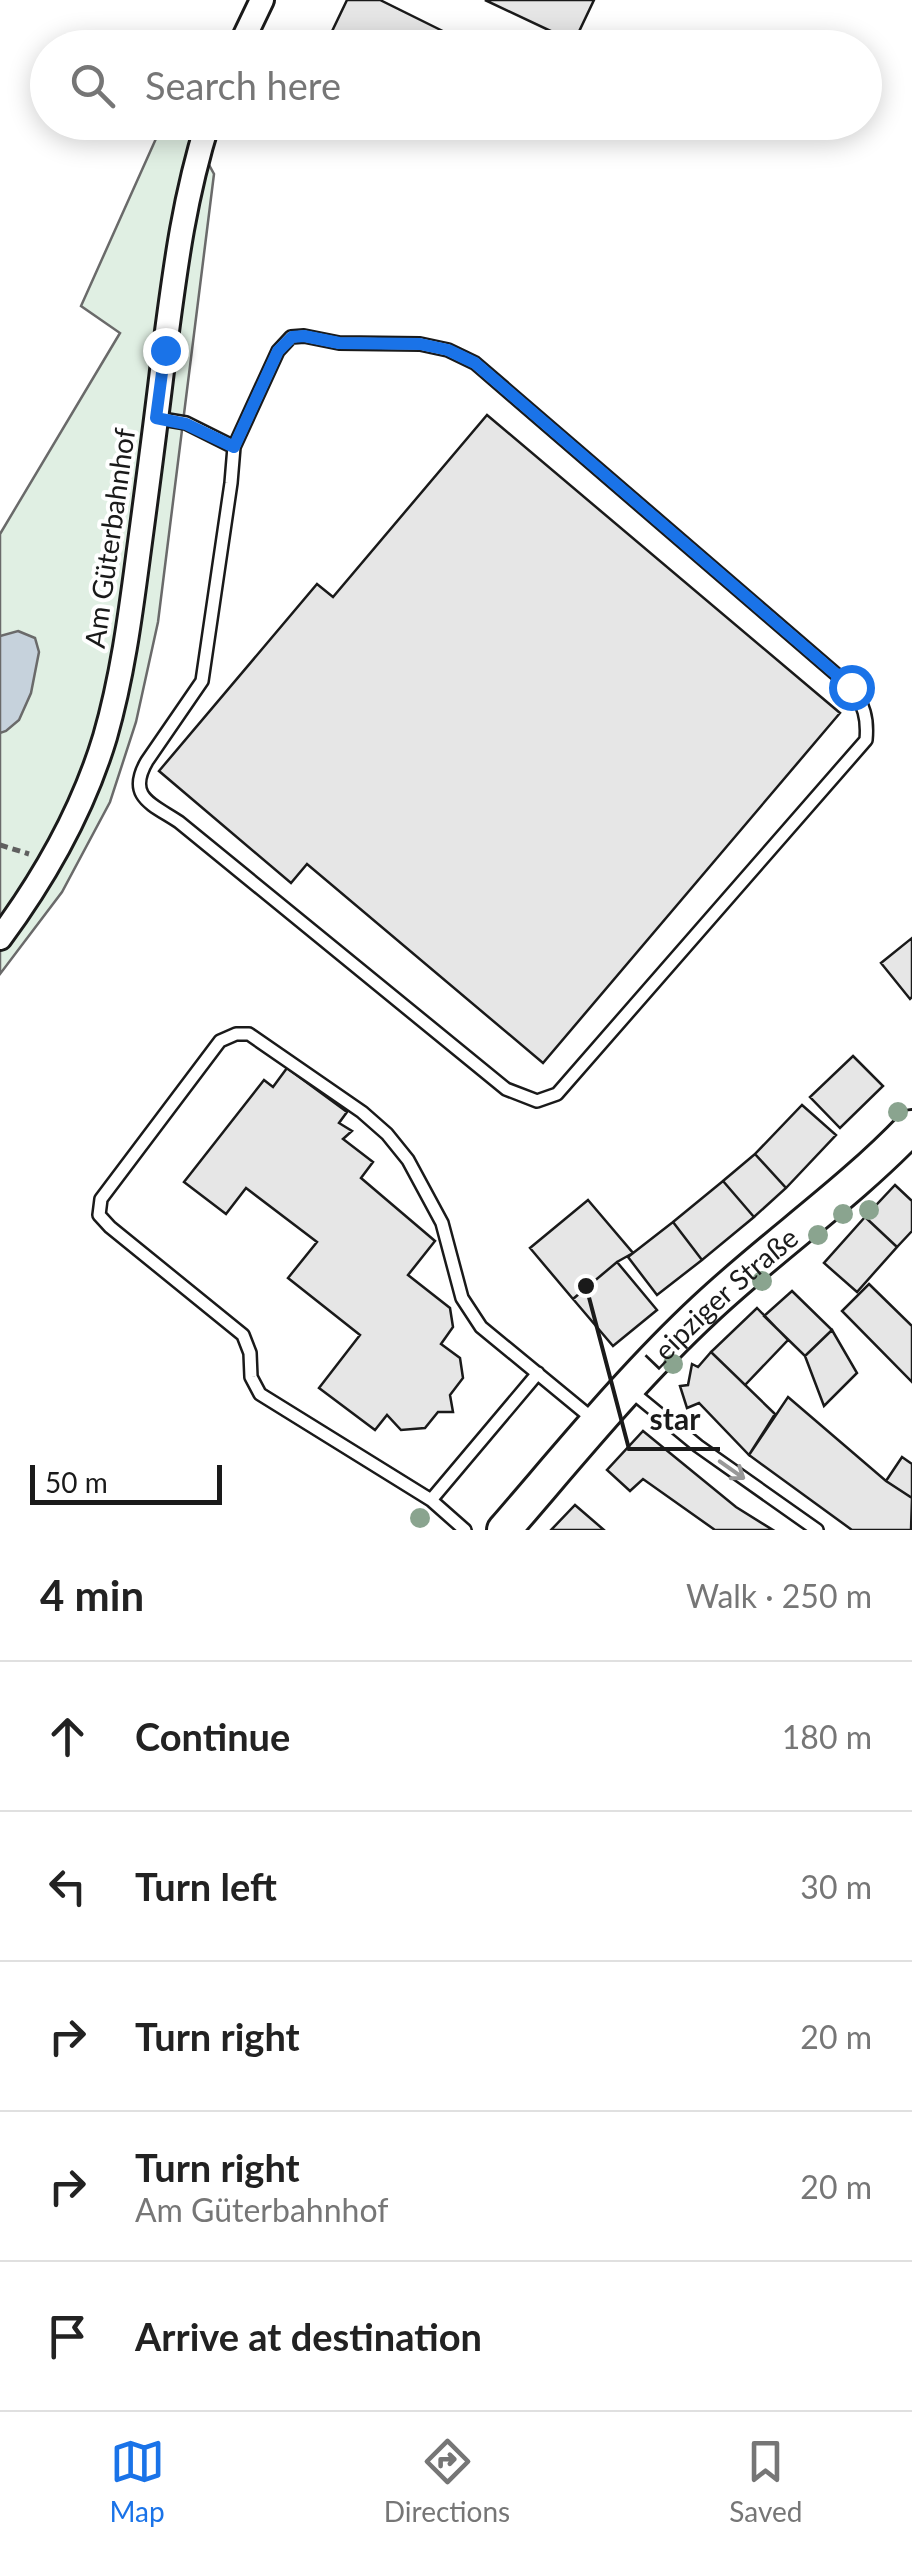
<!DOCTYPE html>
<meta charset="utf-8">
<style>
:root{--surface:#fff;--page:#f6f6f6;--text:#222;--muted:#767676;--line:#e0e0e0;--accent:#1a73e8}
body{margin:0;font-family:Lato,sans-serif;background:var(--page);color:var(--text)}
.scale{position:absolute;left:30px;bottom:25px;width:192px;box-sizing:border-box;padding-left:10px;border:5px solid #1a1a1a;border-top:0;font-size:28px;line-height:35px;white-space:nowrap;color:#1a1a1a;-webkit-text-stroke:8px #fff;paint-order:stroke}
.stop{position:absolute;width:30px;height:30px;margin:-22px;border:8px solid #1a73e8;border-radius:50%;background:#fff}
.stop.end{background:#1a73e8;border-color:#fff;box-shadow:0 2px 10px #0008}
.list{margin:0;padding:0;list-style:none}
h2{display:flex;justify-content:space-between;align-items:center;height:130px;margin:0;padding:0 40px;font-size:42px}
h2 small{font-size:32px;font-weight:400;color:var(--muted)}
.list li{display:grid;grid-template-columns:65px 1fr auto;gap:30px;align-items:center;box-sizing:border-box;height:150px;padding:0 40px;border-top:2px solid var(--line)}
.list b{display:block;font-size:38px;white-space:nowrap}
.list p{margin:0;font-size:32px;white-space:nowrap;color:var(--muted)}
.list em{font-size:32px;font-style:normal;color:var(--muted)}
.icon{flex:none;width:55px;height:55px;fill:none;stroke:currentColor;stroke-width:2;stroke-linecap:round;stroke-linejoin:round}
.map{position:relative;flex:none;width:912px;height:1530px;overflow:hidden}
.search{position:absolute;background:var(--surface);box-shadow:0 5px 25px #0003;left:30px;right:30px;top:30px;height:110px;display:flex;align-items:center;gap:25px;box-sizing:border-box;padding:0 35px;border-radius:55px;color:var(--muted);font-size:38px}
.sheet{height:880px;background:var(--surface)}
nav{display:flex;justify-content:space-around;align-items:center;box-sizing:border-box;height:140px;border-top:2px solid var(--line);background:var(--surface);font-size:28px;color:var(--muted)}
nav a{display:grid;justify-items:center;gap:5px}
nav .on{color:var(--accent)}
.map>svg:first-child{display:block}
.green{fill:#e0efe3;stroke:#6a6a6a;stroke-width:2.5}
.water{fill:#c6d2dc;stroke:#6a6a6a;stroke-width:2.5}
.building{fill:#e6e6e6;stroke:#1a1a1a;stroke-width:2.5}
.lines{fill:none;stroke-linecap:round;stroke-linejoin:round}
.lane-casing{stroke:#1a1a1a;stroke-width:16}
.street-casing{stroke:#1a1a1a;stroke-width:28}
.secondary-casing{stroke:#1a1a1a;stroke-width:38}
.path{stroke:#5f5f5f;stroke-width:5;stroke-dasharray:8 5;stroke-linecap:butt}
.lane{stroke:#fff;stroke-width:11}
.street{stroke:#fff;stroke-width:22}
.secondary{stroke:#fff;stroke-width:32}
.tree{fill:#8aa48f}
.oneway{stroke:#989898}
.route{stroke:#1a73e8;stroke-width:12}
.labels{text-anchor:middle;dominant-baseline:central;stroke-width:8;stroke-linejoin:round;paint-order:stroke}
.street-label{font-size:28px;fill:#1a1a1a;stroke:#fff}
.leader{fill:none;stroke:#1a1a1a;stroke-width:4}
.callout-dot{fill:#1a1a1a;stroke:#fff;stroke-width:4}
.callout-label{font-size:30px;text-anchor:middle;font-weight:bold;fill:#1a1a1a;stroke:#fff;stroke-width:8;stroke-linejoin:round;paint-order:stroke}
</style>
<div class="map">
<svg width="912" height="1530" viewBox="0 0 912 1530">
<rect width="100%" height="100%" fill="#fff"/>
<path class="green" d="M163,123H186L214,174L158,622L136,722L110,802L62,892L0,974V534L120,333L81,306Z"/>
<path class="water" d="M18,631L35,638L39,652L31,693L19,720L6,731L0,733V636Z"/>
<path class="building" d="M347,0H380L477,48H324Z
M485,0H594L574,42Z
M412,122H448L441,136Z
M487,415L840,713L543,1063L307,864L291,883L159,771L317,584L333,597Z
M912,938V997L910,999L881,963Z
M853,1056L883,1086L840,1128L810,1097Z
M287,1068L347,1112L339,1123L352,1131L343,1139L373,1162L361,1178L435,1241L408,1275L450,1308L453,1327L441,1344L460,1358L463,1378L450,1395L453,1412H438L425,1428L401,1430L387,1415L375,1430L319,1388L360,1335L288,1278L317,1242L246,1188L226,1214L184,1182L264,1080L273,1087Z
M802,1105L836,1135L786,1188L755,1154Z
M755,1154L786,1188L754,1217L723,1181Z
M723,1181L754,1217L702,1260L673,1222Z
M895,1185L912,1201V1231L897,1247L865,1217Z
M588,1200L633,1253L617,1262L573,1299L530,1248Z
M865,1217L897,1247L857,1292L824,1263Z
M673,1222L702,1260L657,1295L628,1257Z
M617,1262L657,1310L613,1346L573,1299Z
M869,1284L912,1326V1382L842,1311Z
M792,1291L832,1330L805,1356L764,1316Z
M757,1308L788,1340L745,1385L711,1352Z
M832,1330L857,1373L824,1406L805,1356Z
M711,1352L775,1414L749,1455L699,1403L687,1408L680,1386L688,1385L692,1364L698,1367Z
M788,1397L886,1481L912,1498L911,1530H852L749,1455Z
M643,1431L736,1507L773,1530H715L643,1479L630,1491L607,1470Z
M902,1457L912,1464V1498L886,1481Z
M575,1505L604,1530H551Z"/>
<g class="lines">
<g class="lane-casing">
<path id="lane" d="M156,418L186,423L234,447L231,483L202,681L147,761C126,797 152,804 179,822L506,1089L537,1101L557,1094L866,740C868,718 864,705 851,687L475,363L448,350L420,344L339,343L304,336L291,337L278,351L234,447
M631,1391L698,1446L817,1530
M431,1500L538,1373
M465,1530L431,1500L260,1394L251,1377L250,1353L243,1335L110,1227L99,1215L101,1199L220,1041L236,1034H249L362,1112L387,1134L408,1160L442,1223L462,1298L481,1327L594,1420"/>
</g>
<g class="street-casing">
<path id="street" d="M239,48L262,0
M0,938C45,877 83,810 105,737C122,678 130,618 138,557C147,490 156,422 164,354C175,271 183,202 208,122"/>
</g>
<g class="secondary-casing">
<g id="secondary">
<path id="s1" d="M504,1530C569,1455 632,1377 705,1309C772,1246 848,1194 912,1127"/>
</g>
</g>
<path class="path" d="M0,845L29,854"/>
<use href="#lane" class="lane"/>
<use href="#street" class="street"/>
<use href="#secondary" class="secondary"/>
</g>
<g class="tree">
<circle cx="898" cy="1112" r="10"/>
<circle cx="869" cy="1210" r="10"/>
<circle cx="843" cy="1214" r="10"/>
<circle cx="818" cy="1235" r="10"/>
<circle cx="762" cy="1281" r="10"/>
<circle cx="673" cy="1364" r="10"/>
<circle cx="420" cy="1518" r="10"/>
</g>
<defs><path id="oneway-shaft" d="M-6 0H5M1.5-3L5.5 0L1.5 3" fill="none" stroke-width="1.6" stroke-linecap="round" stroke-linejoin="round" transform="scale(2.5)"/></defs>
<use class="oneway" href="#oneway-shaft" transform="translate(732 1470) rotate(35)"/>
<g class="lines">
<path class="route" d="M165,350L156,418L186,424L234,447L278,351L292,337L304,336L339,343L420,344L448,350L475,363L851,687"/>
</g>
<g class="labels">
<g class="street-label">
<text transform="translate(109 538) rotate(-82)">Am Güterbahnhof</text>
<text stroke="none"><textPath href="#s1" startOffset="318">Leipziger Straße</textPath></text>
</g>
</g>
<path class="leader" d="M586 1286L629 1449H720"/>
<circle class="callout-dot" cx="586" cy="1286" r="10"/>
<g class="callout-label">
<text x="675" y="1430">star</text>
</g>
</svg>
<div class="scale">50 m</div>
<div class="stop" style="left:851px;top:687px"></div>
<div class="stop end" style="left:165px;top:350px"></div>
<div class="search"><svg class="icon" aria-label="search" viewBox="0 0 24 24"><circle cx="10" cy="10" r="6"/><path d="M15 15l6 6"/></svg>Search here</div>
</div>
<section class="sheet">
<h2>4 min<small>Walk · 250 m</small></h2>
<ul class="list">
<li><svg class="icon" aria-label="ahead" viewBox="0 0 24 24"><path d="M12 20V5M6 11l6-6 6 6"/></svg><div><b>Continue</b></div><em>180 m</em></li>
<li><svg class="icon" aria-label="left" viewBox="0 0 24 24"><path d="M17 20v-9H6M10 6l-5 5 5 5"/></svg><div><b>Turn left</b></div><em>30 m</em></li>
<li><svg class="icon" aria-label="right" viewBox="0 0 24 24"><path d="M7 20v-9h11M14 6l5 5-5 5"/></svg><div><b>Turn right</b></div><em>20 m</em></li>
<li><svg class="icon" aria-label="right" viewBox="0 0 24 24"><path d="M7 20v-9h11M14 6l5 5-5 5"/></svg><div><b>Turn right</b><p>Am Güterbahnhof</p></div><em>20 m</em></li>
<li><svg class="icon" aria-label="arrive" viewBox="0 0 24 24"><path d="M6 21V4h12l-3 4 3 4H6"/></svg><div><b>Arrive at destination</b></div></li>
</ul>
</section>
<nav>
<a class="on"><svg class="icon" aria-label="map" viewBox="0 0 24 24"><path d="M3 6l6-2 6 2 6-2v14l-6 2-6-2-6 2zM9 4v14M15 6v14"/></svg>Map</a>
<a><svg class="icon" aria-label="directions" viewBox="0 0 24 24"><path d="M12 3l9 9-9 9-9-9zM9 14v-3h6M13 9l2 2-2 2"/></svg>Directions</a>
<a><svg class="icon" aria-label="saved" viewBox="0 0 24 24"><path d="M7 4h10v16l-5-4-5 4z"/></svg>Saved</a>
</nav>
